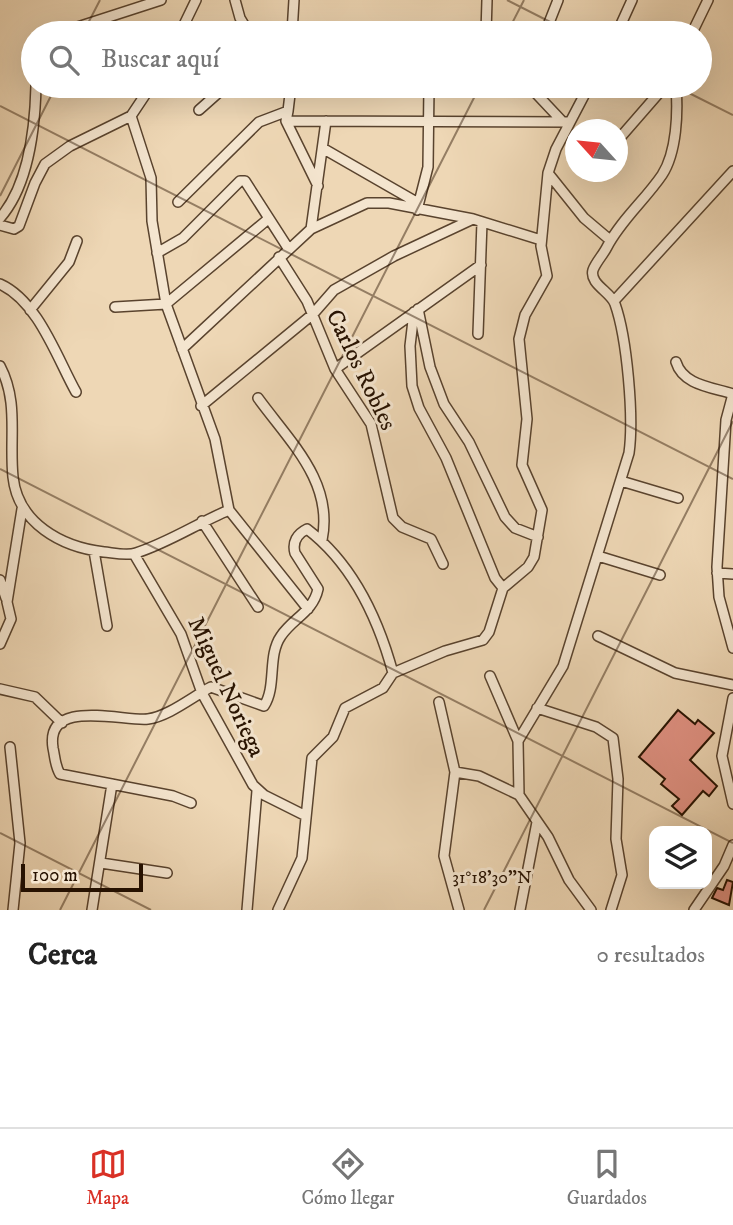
<!DOCTYPE html>
<html lang="es">
<meta charset="utf-8">
<style>
:root{--surface:#fff;--page:#f2f2f2;--text:#222;--muted:#767676;--line:#e0e0e0;--accent:#d93025}
body{margin:0;font-family:"IM FELL DW Pica",serif;background:var(--page);color:var(--text)}
.controls{position:absolute;right:21px;bottom:21px;display:grid;overflow:hidden;border-radius:14px;box-shadow:0 7px 28px #0002}
.controls button{width:63px;height:63px;display:grid;place-items:center;padding:0;border:0;border-bottom:2px solid var(--line);background:var(--surface);color:var(--text);font:35px sans-serif}
.compass{position:absolute;left:565px;top:119px;width:63px;height:63px;border-radius:50%;background:var(--surface);box-shadow:0 7px 28px #0002;rotate:297deg}
.scale{position:absolute;left:21px;bottom:18px;width:122px;box-sizing:border-box;padding-left:7px;border:4px solid #271201;border-top:0;font-size:19px;line-height:24px;white-space:nowrap;color:#271201;-webkit-text-stroke:5px #f4e5cf;paint-order:stroke}
.list{margin:0;padding:0;list-style:none}
h2{display:flex;justify-content:space-between;align-items:center;height:91px;margin:0;padding:0 28px;font-size:30px}
h2 small{font-size:23px;font-weight:400;color:var(--muted)}
.icon{flex:none;width:38px;height:38px;fill:none;stroke:currentColor;stroke-width:2;stroke-linecap:round;stroke-linejoin:round}
.map{position:relative;flex:none;width:733px;height:910px;overflow:hidden}
.search{position:absolute;background:var(--surface);box-shadow:0 7px 28px #0002;left:21px;right:21px;top:21px;height:77px;display:flex;align-items:center;gap:18px;box-sizing:border-box;padding:0 24px;border-radius:38px;color:var(--muted);font-size:26px}
.sheet{height:217px;background:var(--surface)}
nav{display:flex;justify-content:space-around;align-items:center;box-sizing:border-box;height:98px;border-top:2px solid var(--line);background:var(--surface);font-size:19px;color:var(--muted)}
nav a{display:grid;justify-items:center;gap:4px}
nav .on{color:var(--accent)}
.map>svg:first-child{display:block}
.building{fill:#e29284;stroke:#271201;stroke-width:2}
.lines{fill:none;stroke-linecap:round;stroke-linejoin:round}
.minor-casing{stroke:#59432e;stroke-width:12}
.minor{stroke:#f4e5cf;stroke-width:9}
.ticks{fill:none;stroke:#271201;stroke-width:2;stroke-opacity:0.45}
.labels{text-anchor:middle;dominant-baseline:central;stroke-width:6;stroke-linejoin:round;paint-order:stroke}
.street-label{font-size:24px;fill:#271201;stroke:#f4e5cf}
.ticks-label{font-size:18px;text-anchor:middle;fill:#271201;stroke:#f4e5cf;stroke-width:6;stroke-linejoin:round;paint-order:stroke}
</style>
<div class="map">
<svg width="733" height="910" viewBox="0 0 733 910">
<rect width="100%" height="100%" fill="#eed7b5"/>
<filter id="stains"><feTurbulence type="fractalNoise" baseFrequency=".00286" numOctaves="4"/><feColorMatrix values="0 0 0 0 .2 0 0 0 0 .09 0 0 0 0 .02 0 0 0 .5 -.17"/></filter>
<radialGradient id="worn" r=".72"><stop offset=".6" stop-color="#630" stop-opacity="0"/><stop offset="1" stop-color="#630" stop-opacity=".3"/></radialGradient>
<path class="building" d="M678,710L695,724L698,720L714,733L690,760L717,786L709,796L703,791L682,815L672,806L679,799L661,784L665,779L639,757Z
M727,880L733,882L729,905L712,898L717,888L723,890Z"/>
<g class="lines">
<g class="minor-casing">
<path id="minor" d="M235,0L240,18L249,33
M59,33L161,0
M180,33L196,0
M292,33L294,0
M486,33L487,0
M545,33L558,0
M617,33L632,0
M692,33L708,0
M529,86L561,120
M187,90L191,86
M199,110L226,86
M288,111L291,86
M286,121L570,122
M286,121L318,186
M618,140L665,86
M324,149L418,203
M548,173L584,218L610,240
M178,202L259,122L288,111L286,121
M417,210L428,167L429,86
M0,218C29,185 35,127 36,86
M0,225L14,229L19,226L35,183L45,164L70,146L131,116L151,86
M311,229L326,121
M157,253L183,238L240,181H245L288,248
M279,257L307,301L335,369L371,424L393,518L402,527L431,539L443,564
M0,284C38,301 57,358 76,392
M614,301L733,171
M115,307L166,304L267,220
M418,309L430,367L444,404L469,442L505,517L515,528L538,537
M30,310L69,262L77,241
M414,312L410,346L412,386L419,408L446,458L495,578L503,588
M478,334L482,222
M182,349L311,229L367,203H389L473,219L541,240
M676,362C683,385 711,387 733,394
M0,366C19,402 9,438 13,477C18,523 61,547 104,552C114,553 127,556 136,553C168,543 198,523 229,510L215,439L166,304L152,221L151,178L131,116
M335,369L481,265
M733,394L726,420L717,567L719,597L733,648
M258,398C290,442 334,482 322,540
M201,406L313,314L334,290L394,256L473,219
M621,481L678,498
M229,510L308,609
M202,521L258,607
M94,551L107,626
M134,554L181,634L202,693L253,785L264,795L304,815
M598,556L660,575
M717,573L733,574
M0,580L6,598
M598,636L675,673L733,685
M0,644L11,619L7,602L22,509
M490,676L518,741L519,795L548,837L569,880L591,910
M0,689L35,697L62,723
M733,698L722,756L733,804
M439,702L455,772L444,856L459,910
M537,708L596,727L613,738L618,779L616,839L622,875L611,910
M518,741L563,666L629,453C634,417 627,338 615,304C611,292 589,284 593,270C596,262 603,255 607,247C621,220 645,200 662,175C677,152 678,112 676,86
M10,747L20,843L13,910
M455,772L479,776L519,795
M191,803L173,796L60,774C55,766 55,757 53,748C45,697 124,722 148,719C169,716 192,697 211,687L264,706C277,686 267,656 281,636C293,618 313,612 318,589L295,553C292,542 297,534 307,529C353,564 378,618 393,673
M101,863L167,873
M92,910L112,784
M247,910L257,791
M278,910L302,858L312,758L333,737L345,708L383,688L393,673L445,651L483,640L489,632L503,588L528,567L534,557L542,510L522,465L527,419L519,339L525,315L547,276L541,246L548,173L556,149L589,86
M520,910L537,822
M694,910L724,866L733,845"/>
</g>
<use href="#minor" class="minor"/>
</g>
<path class="ticks" d="M507,0L572,33M83,33L100,0M507,33L524,0M675,86L733,115M0,106L733,479M0,196L56,86M0,469L733,843M0,833L151,910M60,910L480,86M484,910L733,421"/>
<g class="labels">
<g class="street-label">
<text transform="translate(361 370) rotate(64)">Carlos Robles</text>
<text transform="translate(226 687) rotate(65)">Miguel Noriega</text>
</g>
</g>
<g class="ticks-label">
<text x="492" y="883">31°18'30"N</text>
</g>
<rect width="100%" height="100%" filter="url(#stains)"/>
<rect width="100%" height="100%" fill="url(#worn)"/>
</svg>
<div class="controls">
<button><svg class="icon" aria-label="layers" viewBox="0 0 24 24"><path d="M12 4l9 5-9 5-9-5zM3 14l9 5 9-5"/></svg></button>
</div>
<svg class="compass" viewBox="-18 -18 36 36"><path d="M0-13l5 13h-10z" fill="#e53935"/><path d="M0 13l5-13h-10z" fill="#767676"/></svg>
<div class="scale">100 m</div>
<div class="search"><svg class="icon" aria-label="search" viewBox="0 0 24 24"><circle cx="10" cy="10" r="6"/><path d="M15 15l6 6"/></svg>Buscar aquí</div>
</div>
<section class="sheet">
<h2>Cerca<small>0 resultados</small></h2>
<ul class="list">
</ul>
</section>
<nav>
<a class="on"><svg class="icon" aria-label="map" viewBox="0 0 24 24"><path d="M3 6l6-2 6 2 6-2v14l-6 2-6-2-6 2zM9 4v14M15 6v14"/></svg>Mapa</a>
<a><svg class="icon" aria-label="directions" viewBox="0 0 24 24"><path d="M12 3l9 9-9 9-9-9zM9 14v-3h6M13 9l2 2-2 2"/></svg>Cómo llegar</a>
<a><svg class="icon" aria-label="saved" viewBox="0 0 24 24"><path d="M7 4h10v16l-5-4-5 4z"/></svg>Guardados</a>
</nav>
